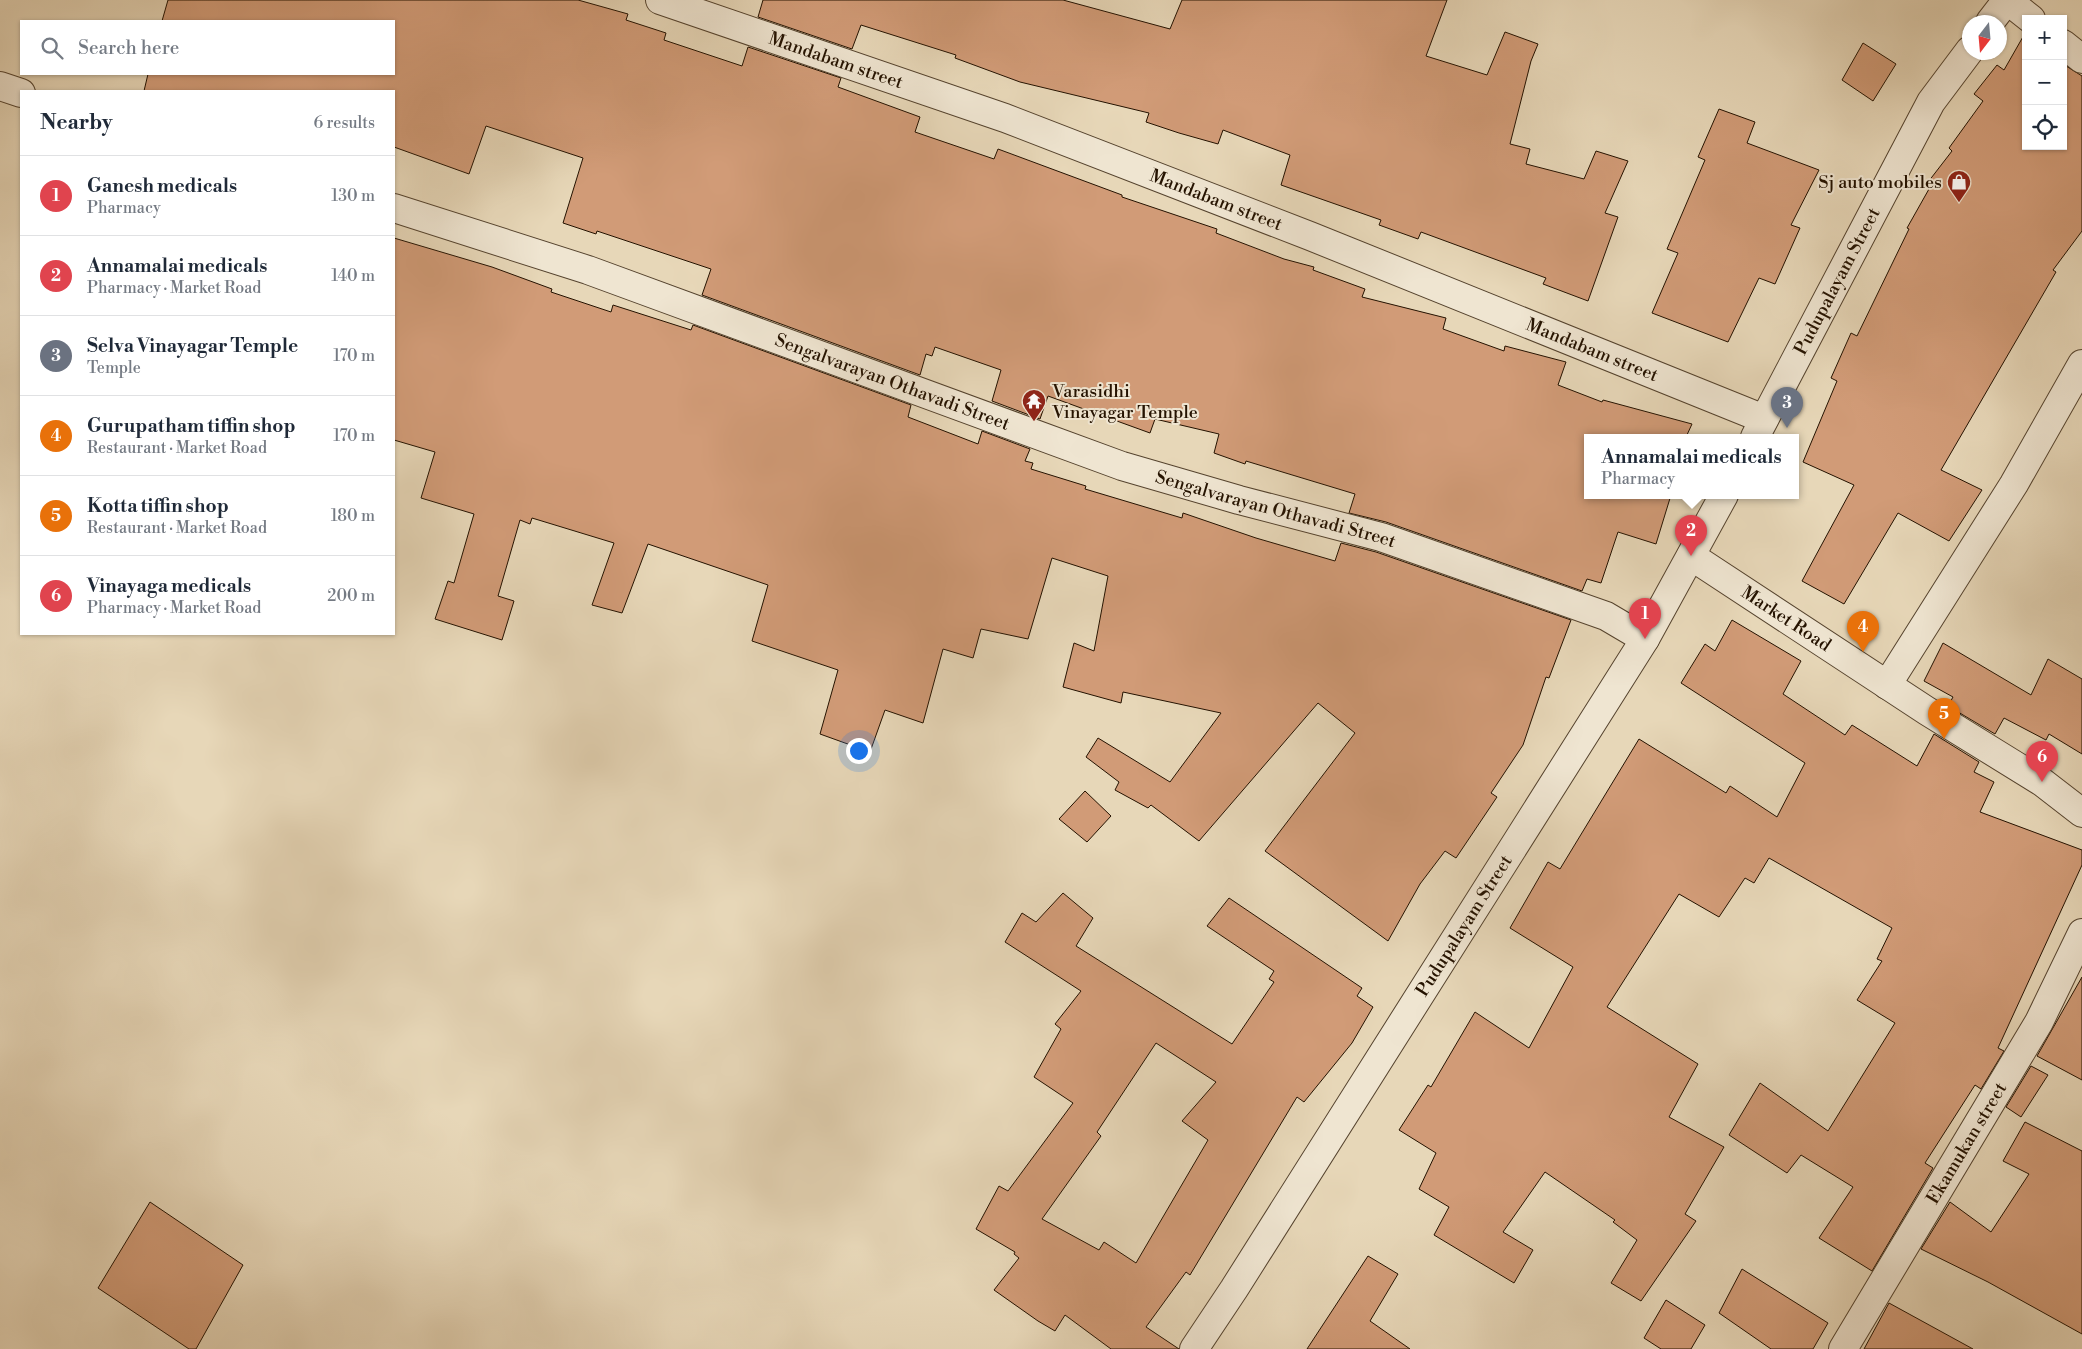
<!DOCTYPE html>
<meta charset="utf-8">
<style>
:root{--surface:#fff;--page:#f2f2f3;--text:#1f2937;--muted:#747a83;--line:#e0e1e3;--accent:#8f2418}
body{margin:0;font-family:"Libre Bodoni",serif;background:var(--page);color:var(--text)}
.controls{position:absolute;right:15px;top:15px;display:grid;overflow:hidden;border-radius:0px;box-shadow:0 1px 4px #0004}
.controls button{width:45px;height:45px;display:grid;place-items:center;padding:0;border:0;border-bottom:1px solid var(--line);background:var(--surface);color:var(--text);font:25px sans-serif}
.compass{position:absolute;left:1962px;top:15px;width:45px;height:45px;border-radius:50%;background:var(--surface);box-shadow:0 1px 4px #0004;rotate:196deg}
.you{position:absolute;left:858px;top:750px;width:18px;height:18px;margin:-12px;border:4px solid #fff;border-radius:50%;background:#1a73e8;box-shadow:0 0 0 8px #1a73e833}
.badge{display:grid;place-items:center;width:32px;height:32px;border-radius:50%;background:var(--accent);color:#fff;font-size:16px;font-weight:700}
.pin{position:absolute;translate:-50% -41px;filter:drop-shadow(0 1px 2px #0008)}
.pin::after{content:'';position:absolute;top:26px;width:18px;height:15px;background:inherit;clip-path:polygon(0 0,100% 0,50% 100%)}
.popup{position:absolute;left:1584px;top:434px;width:215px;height:65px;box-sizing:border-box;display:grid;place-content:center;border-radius:0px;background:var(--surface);filter:drop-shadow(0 1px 4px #0005);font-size:16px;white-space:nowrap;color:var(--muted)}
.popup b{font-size:19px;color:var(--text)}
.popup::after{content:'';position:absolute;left:50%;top:100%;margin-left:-10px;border:10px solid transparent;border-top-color:var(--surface)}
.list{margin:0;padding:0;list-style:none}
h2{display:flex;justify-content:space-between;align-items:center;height:65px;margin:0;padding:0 20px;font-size:21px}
h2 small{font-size:16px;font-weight:400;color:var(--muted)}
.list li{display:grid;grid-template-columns:32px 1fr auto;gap:15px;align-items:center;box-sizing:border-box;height:80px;padding:0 20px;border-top:1px solid var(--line)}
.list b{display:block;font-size:19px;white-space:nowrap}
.list p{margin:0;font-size:16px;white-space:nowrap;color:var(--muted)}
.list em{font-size:16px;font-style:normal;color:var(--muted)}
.icon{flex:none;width:28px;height:28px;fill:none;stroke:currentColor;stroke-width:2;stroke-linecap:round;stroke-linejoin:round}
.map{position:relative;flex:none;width:2082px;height:1349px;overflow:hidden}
.search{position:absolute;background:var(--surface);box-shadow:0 1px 4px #0004;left:20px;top:20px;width:375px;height:55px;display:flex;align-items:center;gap:12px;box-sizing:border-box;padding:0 18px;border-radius:0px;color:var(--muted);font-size:19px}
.panel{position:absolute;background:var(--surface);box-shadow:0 1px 4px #0004;left:20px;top:90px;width:375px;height:545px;border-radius:0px}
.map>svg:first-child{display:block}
.building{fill:#d19b77;stroke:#241200;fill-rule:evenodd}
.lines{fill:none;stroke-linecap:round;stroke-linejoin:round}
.street-casing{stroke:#55432e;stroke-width:30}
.street{stroke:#efe5d1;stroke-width:28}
.labels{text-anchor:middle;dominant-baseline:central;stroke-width:4;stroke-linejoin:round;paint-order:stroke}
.street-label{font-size:18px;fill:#241200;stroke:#efe5d1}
.poi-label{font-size:18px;fill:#241200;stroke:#efe5d1;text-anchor:end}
</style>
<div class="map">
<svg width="2082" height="1349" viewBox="0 0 2082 1349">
<rect width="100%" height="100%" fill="#e7d7b8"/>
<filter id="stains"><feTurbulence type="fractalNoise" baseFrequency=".004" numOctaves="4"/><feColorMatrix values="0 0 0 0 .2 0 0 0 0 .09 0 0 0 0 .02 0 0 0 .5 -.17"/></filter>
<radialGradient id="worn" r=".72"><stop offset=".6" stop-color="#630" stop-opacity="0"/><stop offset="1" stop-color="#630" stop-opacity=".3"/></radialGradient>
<path class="building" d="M168,0H578L628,14L626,20L666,33L664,40L742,66L748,47L841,78L838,87L920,117L915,132L994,159L998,149L1122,195V197L1217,229L1216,233L1284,259L1314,267L1313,270L1365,289L1362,297L1446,318L1443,329L1504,351L1505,346L1566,362L1558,385L1602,402L1603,400L1692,424L1686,437H1587V495H1671L1656,544L1618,532L1601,583L1587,579L1582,591L1386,522L1349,513L1355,494L1246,461L1245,464L1214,453L1219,434L1155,419L1150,433L1048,396L1040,419L992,401L1001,370L935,347L932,356L926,354L920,375L702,295L711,269L597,231L596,234L563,223L583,158L486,126L469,174L394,147V91H144L148,74H394V21H162Z
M763,0H1063L1170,29L1182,0H1447L1426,56L1487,75L1505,32L1538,44L1531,61L1510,144L1530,149L1526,164L1584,179L1596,151L1628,161L1605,213L1618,217L1588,301L1543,284L1546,278L1421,232L1418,239L1379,225L1381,220L1281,185L1290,155L1223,130L1218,144L1179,133L1146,122L1149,113L1020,82L955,58L956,55L861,25L852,49L758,17Z
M2024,35L2026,36V146H2063V64L2082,76V231L2053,270L2056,272L1941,470L1982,490L1949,541L1898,513L1844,604L1802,581L1854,485L1803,462L1837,381L1831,378L1851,333L1857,336L1909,229L1907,228L1929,189L1925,186L1952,151L1949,148L1983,101L1974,94L1997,65L2004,70Z
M1863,43L1896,64L1873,101L1842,80Z
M1719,109L1755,122L1747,143L1819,170L1791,225L1800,228L1775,284L1759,278L1728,342L1652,313L1678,253L1667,249L1705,160L1698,157Z
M394,238L492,267L552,289L551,292L611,312L613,305L691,330L693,325L911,405L908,417L978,444L982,431L1030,449L1025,461L1033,463L1031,469L1086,486L1085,489L1182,518L1183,513L1256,538L1335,561L1341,543L1376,552L1571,620L1549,678L1546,677L1523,745L1491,793L1497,797L1456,858L1445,851L1420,884L1388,941L1265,851L1355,733L1318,703L1199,841L1151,805L1148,808L1115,790L1119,782L1086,757L1098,738L1170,782L1221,713L1123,692L1121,703L1063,687L1074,643L1094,651L1108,576L1052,558L1028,639L981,629L973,658L943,649L923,723L885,710L870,752L820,734L838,670L752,641L768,585L648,544L622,613L592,605L614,543L532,518L530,524L520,520L498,596L514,601L502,640L435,619L448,581L454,583L474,514L421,498L435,452L394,440Z
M1732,620L1801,661L1783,694L1845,735L1852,725L1917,766L1934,734L1979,762L1974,772L1994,782L1980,812L2082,850V865L1998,1048L2004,1051L1981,1089L1975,1085L1925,1163L1933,1168L1872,1271L1819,1238L1853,1187L1801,1155L1787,1173L1729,1135L1760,1083L1828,1131L1895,1023L1857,1000L1882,961L1877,959L1892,928L1769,858L1754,883L1745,878L1719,917L1679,894L1607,1007L1698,1064L1669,1117L1724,1147L1685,1214L1696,1221L1641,1301L1611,1283L1637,1240L1613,1222L1615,1220L1545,1172L1503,1232L1533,1250L1514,1283L1434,1235L1449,1207L1419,1189L1436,1153L1399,1130L1428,1085L1431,1087L1475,1012L1529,1048L1573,967L1510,928L1548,862L1560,869L1639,739L1726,793L1730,786L1777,817L1805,763L1681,683L1705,644L1715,651Z
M1943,643L2031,695L2048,659L2082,679V754L2049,734L2046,740L2004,718L1995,734L1948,706L1953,697L1924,681Z
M1085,791L1111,816L1087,842L1059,819Z
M1063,893L1093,918L1076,946L1232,1044L1274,982L1269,979L1274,971L1207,926L1229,898L1362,988L1357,996L1373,1007L1352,1043L1304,1102L1297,1097L1190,1275L1186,1272L1146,1327L1179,1349H1111L1065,1315L1055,1331L1038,1321L994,1290L1019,1258L1014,1254L1015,1252L976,1229L999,1186L1008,1191L1073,1103L1034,1077L1061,1029L1055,1024L1081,991L1005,942L1022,913L1036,922ZM1156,1043L1216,1082L1182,1121L1208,1140L1136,1263L1104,1242L1099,1250L1042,1219L1101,1136L1097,1132Z
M2082,977V1080L2037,1056Z
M2031,1066L2048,1075L2021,1117L2006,1107Z
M2025,1122L2082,1151V1334L1988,1282L1921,1249L1950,1202L1991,1232L2029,1174L2003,1161Z
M150,1202L243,1265L196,1349H189L98,1288Z
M1368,1256L1398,1274L1370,1321L1410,1349H1307Z
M1742,1269L1828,1323L1813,1349H1771L1719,1313Z
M1666,1300L1705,1325L1691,1349H1661L1644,1338Z
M1889,1303L1973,1349H1864Z"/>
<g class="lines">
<g class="street-casing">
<g id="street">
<path id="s1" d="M660,0L1005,118L1310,236L1764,419"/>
<path d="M2007,0L2031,19"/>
<path d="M1990,22L2007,0"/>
<path d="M2063,44L2082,59"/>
<path d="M0,86L21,93"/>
<path id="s2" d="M394,208L588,270L1122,466L1239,500L1381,537L1606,616L1645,639"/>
<path id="s3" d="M1755,437L1931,102L1970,50"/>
<path id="s4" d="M1691,556L1927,711L2042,782L2082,813"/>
<path d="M1887,685L2014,484L2082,364"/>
<path id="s5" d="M1194,1349L1234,1289L1645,639L1724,495"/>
<path id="s6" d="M1843,1349L2039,1022L2082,933"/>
</g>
</g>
<use href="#street" class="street"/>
</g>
<defs>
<g id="shop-pin" transform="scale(1.25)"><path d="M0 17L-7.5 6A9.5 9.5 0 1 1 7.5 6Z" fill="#8f2418" stroke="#efe5d1"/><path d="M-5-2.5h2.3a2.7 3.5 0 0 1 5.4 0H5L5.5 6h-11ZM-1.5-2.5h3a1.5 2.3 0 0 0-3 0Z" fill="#fff"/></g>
<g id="temple-pin" transform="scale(1.25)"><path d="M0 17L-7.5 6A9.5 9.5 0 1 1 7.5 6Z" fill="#8f2418" stroke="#efe5d1"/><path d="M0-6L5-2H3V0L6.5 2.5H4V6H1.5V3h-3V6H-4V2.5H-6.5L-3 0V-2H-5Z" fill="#fff"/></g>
</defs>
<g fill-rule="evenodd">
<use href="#shop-pin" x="1959" y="182"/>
<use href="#temple-pin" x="1034" y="401"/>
</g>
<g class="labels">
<g class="street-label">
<text stroke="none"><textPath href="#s1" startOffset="186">Mandabam street</textPath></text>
<text stroke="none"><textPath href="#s1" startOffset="591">Mandabam street</textPath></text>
<text stroke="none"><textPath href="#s3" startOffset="176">Pudupalayam Street</textPath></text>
<text stroke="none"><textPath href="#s1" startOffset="996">Mandabam street</textPath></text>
<text stroke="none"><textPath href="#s2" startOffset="528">Sengalvarayan Othavadi Street</textPath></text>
<text stroke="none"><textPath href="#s2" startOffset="932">Sengalvarayan Othavadi Street</textPath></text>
<text stroke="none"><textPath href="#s4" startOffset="114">Market Road</textPath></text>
<text stroke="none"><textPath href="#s5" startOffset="502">Pudupalayam Street</textPath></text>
<text stroke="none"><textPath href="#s6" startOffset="240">Ekamukan street</textPath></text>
</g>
<g class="poi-label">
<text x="1942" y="182">Sj auto mobiles</text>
<text x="1052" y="391" text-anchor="start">Varasidhi<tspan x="1052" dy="21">Vinayagar Temple</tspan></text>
</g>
</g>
<rect width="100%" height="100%" filter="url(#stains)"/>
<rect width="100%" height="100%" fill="url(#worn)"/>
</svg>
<div class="controls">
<button>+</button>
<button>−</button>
<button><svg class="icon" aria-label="locate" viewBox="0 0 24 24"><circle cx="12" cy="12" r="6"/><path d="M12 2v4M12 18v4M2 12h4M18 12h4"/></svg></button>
</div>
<svg class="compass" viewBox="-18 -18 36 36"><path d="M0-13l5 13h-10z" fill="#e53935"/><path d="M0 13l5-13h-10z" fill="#747a83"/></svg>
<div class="you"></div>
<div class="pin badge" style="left:1645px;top:639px;background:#e0444e">1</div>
<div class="pin badge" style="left:1691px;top:556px;background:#e0444e">2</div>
<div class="popup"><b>Annamalai medicals</b>Pharmacy</div>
<div class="pin badge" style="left:1787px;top:428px;background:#6b7280">3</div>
<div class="pin badge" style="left:1863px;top:652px;background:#e8710a">4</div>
<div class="pin badge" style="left:1944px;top:739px;background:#e8710a">5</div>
<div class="pin badge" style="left:2042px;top:782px;background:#e0444e">6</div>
<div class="search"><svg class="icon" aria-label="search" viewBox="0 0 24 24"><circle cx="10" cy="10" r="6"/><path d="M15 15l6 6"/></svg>Search here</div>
<section class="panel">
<h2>Nearby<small>6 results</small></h2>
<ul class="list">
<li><span class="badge" style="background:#e0444e">1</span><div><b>Ganesh medicals</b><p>Pharmacy</p></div><em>130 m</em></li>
<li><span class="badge" style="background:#e0444e">2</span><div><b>Annamalai medicals</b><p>Pharmacy · Market Road</p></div><em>140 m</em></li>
<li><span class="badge" style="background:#6b7280">3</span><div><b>Selva Vinayagar Temple</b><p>Temple</p></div><em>170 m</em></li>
<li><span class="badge" style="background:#e8710a">4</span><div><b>Gurupatham tiffin shop</b><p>Restaurant · Market Road</p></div><em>170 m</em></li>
<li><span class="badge" style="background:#e8710a">5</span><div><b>Kotta tiffin shop</b><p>Restaurant · Market Road</p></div><em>180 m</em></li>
<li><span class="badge" style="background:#e0444e">6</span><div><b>Vinayaga medicals</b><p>Pharmacy · Market Road</p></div><em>200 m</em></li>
</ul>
</section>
</div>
